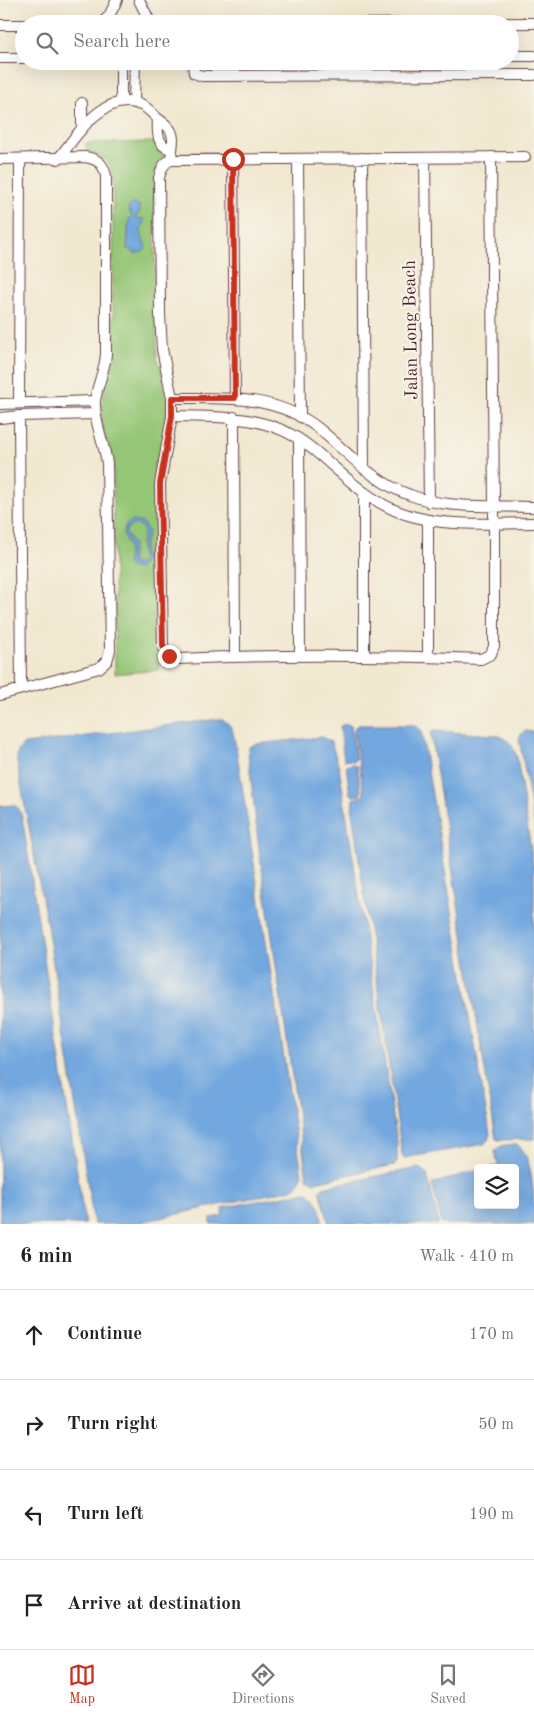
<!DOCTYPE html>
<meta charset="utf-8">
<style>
:root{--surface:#fff;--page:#f2f2f2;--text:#222;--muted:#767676;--line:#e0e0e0;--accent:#c8321e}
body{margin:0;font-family:"Old Standard TT",serif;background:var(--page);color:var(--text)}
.controls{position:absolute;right:15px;bottom:15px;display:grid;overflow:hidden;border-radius:5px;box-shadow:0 5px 20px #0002}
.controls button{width:45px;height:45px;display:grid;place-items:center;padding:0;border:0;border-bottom:1px solid var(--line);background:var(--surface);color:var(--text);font:25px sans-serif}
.stop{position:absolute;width:15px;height:15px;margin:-11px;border:4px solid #c8321e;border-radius:50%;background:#fff}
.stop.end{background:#c8321e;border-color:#fff;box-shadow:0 1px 5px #0008}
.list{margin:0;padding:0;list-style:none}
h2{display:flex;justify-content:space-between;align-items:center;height:65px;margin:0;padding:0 20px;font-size:21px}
h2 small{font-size:16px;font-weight:400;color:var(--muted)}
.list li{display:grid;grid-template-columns:32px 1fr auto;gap:15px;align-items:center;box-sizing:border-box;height:90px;padding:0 20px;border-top:1px solid var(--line)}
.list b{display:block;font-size:19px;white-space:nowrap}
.list em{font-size:16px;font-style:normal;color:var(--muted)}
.icon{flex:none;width:28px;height:28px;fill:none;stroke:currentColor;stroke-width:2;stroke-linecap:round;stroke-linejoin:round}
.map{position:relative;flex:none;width:534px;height:1224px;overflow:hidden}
.search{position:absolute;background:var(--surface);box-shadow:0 5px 20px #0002;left:15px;right:15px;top:15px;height:55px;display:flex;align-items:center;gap:12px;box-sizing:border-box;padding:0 18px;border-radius:28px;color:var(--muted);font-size:19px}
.sheet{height:425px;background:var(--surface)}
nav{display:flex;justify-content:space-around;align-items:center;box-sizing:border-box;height:70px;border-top:1px solid var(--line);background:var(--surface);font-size:14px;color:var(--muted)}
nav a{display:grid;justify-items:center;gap:2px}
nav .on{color:var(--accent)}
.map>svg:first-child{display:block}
.green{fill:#95c676;stroke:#707250}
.water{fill:#72a7df;stroke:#5e6385;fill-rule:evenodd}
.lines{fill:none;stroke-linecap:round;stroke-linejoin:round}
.minor-casing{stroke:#633d44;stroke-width:12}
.minor{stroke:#fff;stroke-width:10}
.route{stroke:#c8321e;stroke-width:6}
.labels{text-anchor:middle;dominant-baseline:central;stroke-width:4.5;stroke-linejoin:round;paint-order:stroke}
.street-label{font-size:18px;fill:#4a1f2b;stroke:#f7f3e8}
</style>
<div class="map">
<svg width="534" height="1224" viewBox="0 0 534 1224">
<rect width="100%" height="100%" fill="#f7f3e8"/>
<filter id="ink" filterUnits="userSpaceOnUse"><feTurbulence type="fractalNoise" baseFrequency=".02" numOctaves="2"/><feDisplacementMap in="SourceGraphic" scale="10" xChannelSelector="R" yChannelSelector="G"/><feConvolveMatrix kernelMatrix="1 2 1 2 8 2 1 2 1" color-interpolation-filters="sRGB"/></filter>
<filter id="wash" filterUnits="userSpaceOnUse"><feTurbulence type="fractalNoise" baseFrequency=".0096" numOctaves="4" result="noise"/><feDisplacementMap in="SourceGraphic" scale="20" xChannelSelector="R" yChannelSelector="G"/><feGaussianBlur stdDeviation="1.12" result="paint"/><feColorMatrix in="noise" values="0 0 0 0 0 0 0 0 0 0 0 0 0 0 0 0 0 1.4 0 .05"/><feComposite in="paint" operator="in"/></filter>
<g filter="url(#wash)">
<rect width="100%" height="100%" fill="#f1e8d0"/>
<path class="green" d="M154,142L158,149L165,152L166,155C158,163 155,168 154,179L157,358C168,385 169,412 163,441C160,454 157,461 156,476L159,670L115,674L113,459C111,451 107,444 105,436C97,407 106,380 113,352V176C111,161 102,155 87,153L86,143Z"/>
<path class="water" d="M133,204L139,205L140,212L135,218L144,219C144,223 141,226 141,231C140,240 156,254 133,253L132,249H127V246L129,219L132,217L128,208Z
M133,521L143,523L148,531C148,537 144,541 144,547C144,557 149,564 137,569L131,567L127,562L129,547L123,534L126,524ZM136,524L142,527L144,533L141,543L142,559L140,564H133L131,561L133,545L126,534L127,528Z
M219,719C234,723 233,734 236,747L302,1175C300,1182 299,1186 292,1189L132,1224H94L47,925L17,763C17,754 17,749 25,744Z
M347,724L351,726L356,758L354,761L344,760L340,726Z
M359,725H416L421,730L490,1134L488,1140L484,1144L404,1158L402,1155L352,811L353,799L363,796L364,794L354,732L355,727Z
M434,731L495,735C509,738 512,744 517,757L534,871V1139L500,1140L496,1139L431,737V733Z
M526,731L534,732V822L519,738L522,733Z
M322,737L331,742L339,767L397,1142V1161L395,1165L389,1166L315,1182L307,1178L259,849L248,752L250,746L257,744Z
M353,764L357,766L361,792L360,795L353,796L350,794L346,766Z
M14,805L19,809L22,816L85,1224H1L0,1218V806Z
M516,1144C534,1152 534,1204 534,1224H442L432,1184L478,1170V1205H515V1168H489L498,1165L495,1151C500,1144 509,1145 516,1144Z
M417,1168L423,1170L427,1175L439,1224H329L320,1190L323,1187Z
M306,1192C320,1199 320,1210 323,1224H211V1218L222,1216L223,1208L226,1207Z"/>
</g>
<g filter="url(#ink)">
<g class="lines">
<g class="minor-casing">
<path id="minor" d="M139,0L151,24
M101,24L109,16L117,0
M322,24L534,23
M0,25H24
M510,56H534
M0,58H24
M121,61V102
M193,61L194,73L202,76L534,75
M134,102L135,61
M158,120C157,133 157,146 171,149
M82,129V103
M362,158L364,469
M425,158L429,502
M0,159L85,157C98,159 104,164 106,176V354C105,370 97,385 95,401C94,423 104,442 107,463L110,650L107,661L99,668L0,695
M58,159C76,137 96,102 127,102C138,102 146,106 154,115C158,120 164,122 168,127C177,136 171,149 171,160L525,157
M233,159L235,398
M298,159L300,417
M171,160C163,163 161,170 159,178L160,314L162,349L172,398V416L160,484L163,646C166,655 171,657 179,659C280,654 380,655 481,659L491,654L494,646V506L491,157
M172,398C223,398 275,394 318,428C348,452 372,482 410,495C449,510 493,505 534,507
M19,402L20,159
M0,404L95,401
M19,416L21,689
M172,416C221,417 269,414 310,447C340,470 365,500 402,513C444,528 490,523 534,523
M234,417L235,656
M0,418L19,416L96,414
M299,439L300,655
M364,655V492
M428,657V521"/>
</g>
<use href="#minor" class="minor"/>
</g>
</g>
<g class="lines" filter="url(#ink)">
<path class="route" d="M169,656L163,646L160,484L172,416V398H235L233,159"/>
</g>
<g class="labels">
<g class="street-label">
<text transform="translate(411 330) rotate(-91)">Jalan Long Beach</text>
</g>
</g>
</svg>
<div class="controls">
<button><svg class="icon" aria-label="layers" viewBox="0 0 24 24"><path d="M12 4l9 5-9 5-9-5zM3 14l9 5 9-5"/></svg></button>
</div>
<div class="stop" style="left:233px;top:159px"></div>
<div class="stop end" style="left:169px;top:656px"></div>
<div class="search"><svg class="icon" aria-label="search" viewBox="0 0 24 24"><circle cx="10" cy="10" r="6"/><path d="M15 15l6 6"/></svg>Search here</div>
</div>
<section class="sheet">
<h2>6 min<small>Walk · 410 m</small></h2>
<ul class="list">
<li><svg class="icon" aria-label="ahead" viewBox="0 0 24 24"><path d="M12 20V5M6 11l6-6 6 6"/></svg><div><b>Continue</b></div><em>170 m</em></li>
<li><svg class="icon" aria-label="right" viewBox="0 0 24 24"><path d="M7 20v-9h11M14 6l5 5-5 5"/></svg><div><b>Turn right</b></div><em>50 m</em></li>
<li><svg class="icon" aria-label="left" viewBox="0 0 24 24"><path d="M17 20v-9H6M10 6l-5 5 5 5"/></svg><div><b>Turn left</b></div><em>190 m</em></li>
<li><svg class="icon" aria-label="arrive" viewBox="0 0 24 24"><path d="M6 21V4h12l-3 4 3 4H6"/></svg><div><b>Arrive at destination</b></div></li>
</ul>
</section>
<nav>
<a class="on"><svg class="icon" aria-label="map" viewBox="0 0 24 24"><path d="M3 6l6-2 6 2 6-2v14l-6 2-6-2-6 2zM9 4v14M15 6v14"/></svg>Map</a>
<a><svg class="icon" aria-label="directions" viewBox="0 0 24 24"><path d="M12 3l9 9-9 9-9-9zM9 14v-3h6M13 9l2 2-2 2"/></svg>Directions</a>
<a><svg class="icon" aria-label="saved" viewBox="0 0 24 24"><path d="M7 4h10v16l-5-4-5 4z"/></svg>Saved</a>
</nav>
